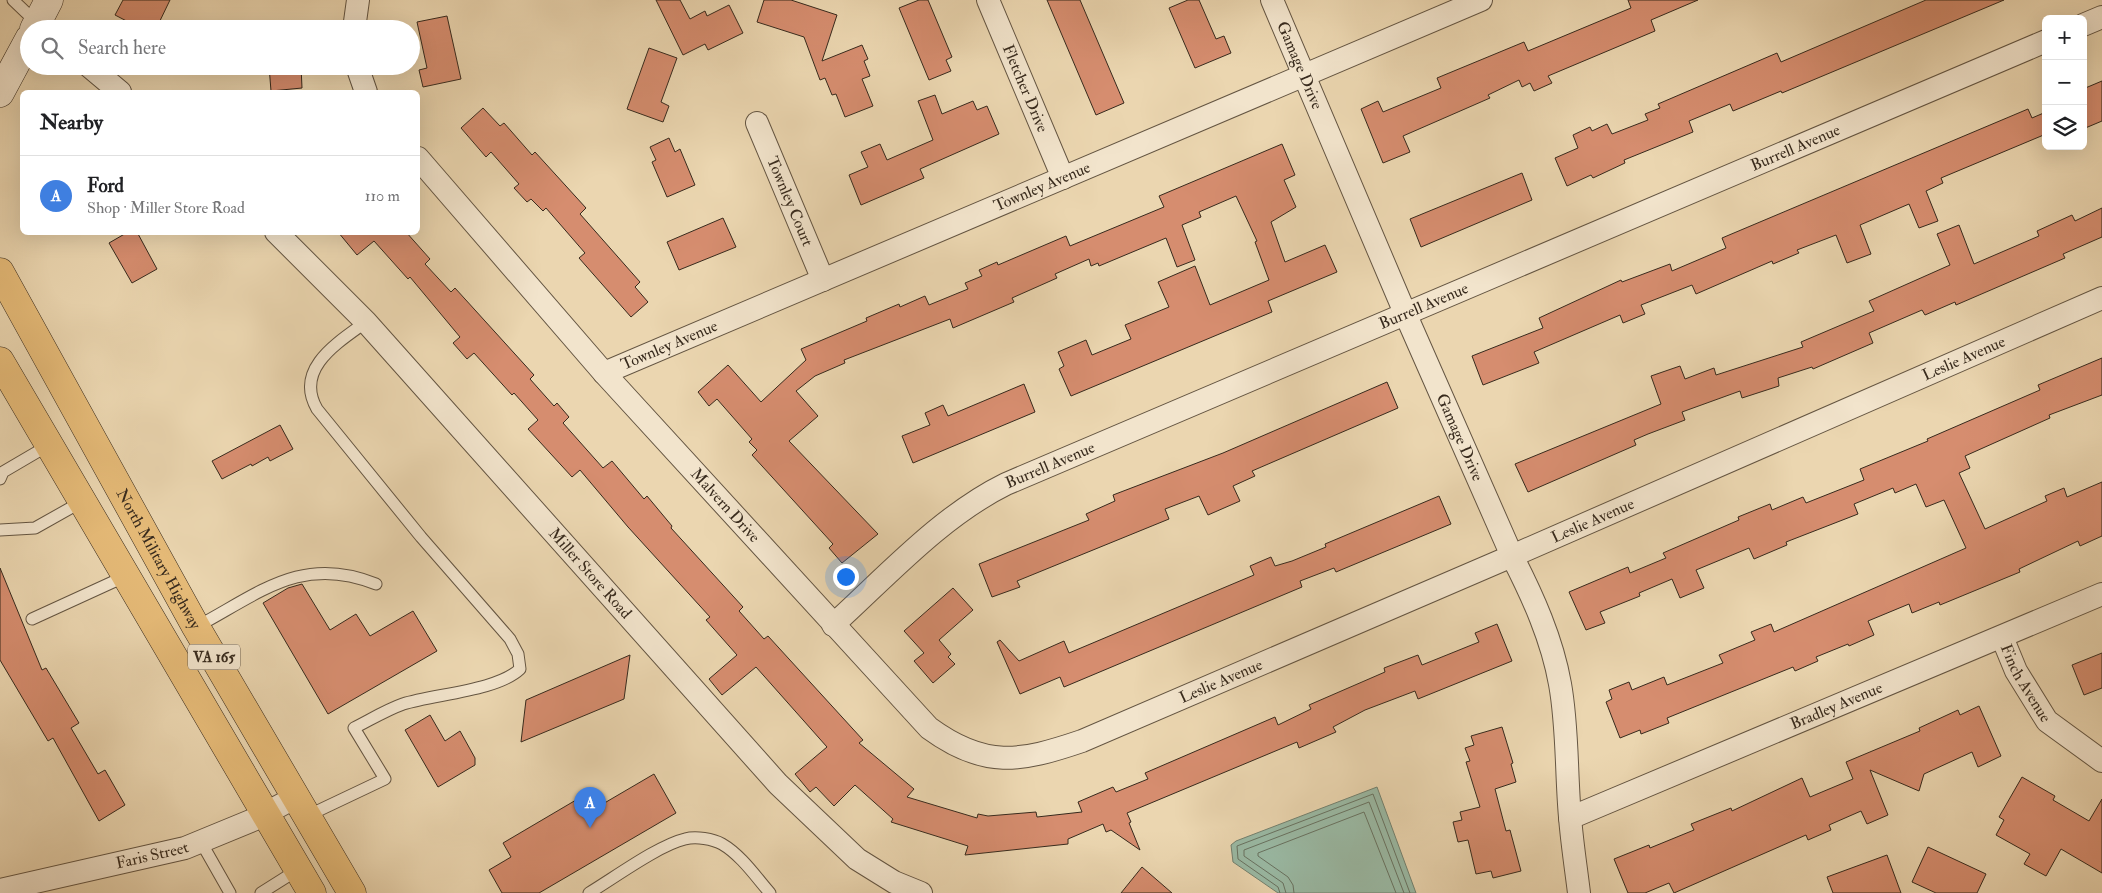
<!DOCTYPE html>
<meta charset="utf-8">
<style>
:root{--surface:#fff;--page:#f6f6f6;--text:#202124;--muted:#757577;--line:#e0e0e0;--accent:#1a73e8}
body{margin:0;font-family:"IM FELL Double Pica",serif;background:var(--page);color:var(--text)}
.controls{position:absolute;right:15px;top:15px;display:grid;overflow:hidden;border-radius:8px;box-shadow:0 5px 20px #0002}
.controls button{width:45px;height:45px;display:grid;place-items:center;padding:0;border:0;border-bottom:1px solid var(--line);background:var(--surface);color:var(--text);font:25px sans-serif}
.you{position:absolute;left:845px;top:576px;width:18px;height:18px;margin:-12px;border:4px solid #fff;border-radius:50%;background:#1a73e8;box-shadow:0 0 0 8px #1a73e833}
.badge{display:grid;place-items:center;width:32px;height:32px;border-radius:50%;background:var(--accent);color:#fff;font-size:16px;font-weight:700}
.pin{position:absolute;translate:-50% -41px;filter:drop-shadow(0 1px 2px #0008)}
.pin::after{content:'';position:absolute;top:26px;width:18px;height:15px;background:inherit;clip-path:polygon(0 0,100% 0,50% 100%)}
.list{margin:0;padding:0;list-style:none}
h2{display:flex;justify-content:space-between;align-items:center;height:65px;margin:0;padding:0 20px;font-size:21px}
h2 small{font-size:16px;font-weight:400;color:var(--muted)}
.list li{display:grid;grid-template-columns:32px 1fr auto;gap:15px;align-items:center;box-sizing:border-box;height:80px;padding:0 20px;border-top:1px solid var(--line)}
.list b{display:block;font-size:19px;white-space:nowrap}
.list p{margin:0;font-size:16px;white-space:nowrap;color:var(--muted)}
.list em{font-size:16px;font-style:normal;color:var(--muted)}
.icon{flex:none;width:28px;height:28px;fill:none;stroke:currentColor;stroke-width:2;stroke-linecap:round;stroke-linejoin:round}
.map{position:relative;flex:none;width:2102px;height:893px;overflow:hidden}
.search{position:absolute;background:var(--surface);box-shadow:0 5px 20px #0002;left:20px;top:20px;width:400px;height:55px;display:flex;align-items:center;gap:12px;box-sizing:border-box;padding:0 18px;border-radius:28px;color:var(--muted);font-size:19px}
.panel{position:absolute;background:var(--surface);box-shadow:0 5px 20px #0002;left:20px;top:90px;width:400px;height:145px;border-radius:8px}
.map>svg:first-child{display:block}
.water{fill:#9abaa5;stroke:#72806f}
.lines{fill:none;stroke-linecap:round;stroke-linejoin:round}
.shore{stroke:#687261;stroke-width:1}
.building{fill:#d68d6f;stroke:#372a1d}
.lane-casing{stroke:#645542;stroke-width:13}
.street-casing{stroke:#645542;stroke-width:24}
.secondary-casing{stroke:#372a1d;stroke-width:29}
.primary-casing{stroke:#372a1d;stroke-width:29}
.lane{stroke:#f2e4cc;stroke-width:11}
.street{stroke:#f2e4cc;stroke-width:22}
.secondary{stroke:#f2e4cc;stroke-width:28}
.primary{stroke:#e6bb78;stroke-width:28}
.labels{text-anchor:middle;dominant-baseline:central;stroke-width:4;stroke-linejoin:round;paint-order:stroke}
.shield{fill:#f2e4cc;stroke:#6f6252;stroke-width:1}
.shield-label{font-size:15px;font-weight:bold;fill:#372a1d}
.street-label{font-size:16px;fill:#372a1d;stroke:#f2e4cc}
</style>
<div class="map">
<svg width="2102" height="893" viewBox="0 0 2102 893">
<rect width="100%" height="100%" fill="#ebd6b0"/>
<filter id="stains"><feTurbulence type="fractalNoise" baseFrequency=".004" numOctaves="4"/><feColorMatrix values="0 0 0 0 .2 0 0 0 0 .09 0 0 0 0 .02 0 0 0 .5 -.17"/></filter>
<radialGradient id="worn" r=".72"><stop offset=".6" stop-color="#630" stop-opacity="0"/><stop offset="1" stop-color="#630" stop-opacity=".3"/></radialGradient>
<path class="water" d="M1377,787L1416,893H1278L1233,862L1231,845L1236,841Z"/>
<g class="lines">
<path class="shore" d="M1280,893L1278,887L1238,859L1237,846L1373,794L1410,893
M1286,893L1283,883L1244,856V850L1369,802L1404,893
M1294,893L1293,885L1288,877L1258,856V853L1364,812L1396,893"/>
</g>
<path class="building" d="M123,0H170L156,29H142L115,15Z
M656,0H680L690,19L705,11L707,16L729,5L743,33L708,50L705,44L683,55Z
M764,0H791L837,15L822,61L862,45L868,59L864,61L870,76L862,79L873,106L845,117L836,94L832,95L825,78L820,80L804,37L757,22Z
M919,0H928L952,57L946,60L951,71L929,80L899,8Z
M1047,0H1080L1124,103L1096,115Z
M1188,0H1199L1216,39L1224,36L1231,53L1195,68L1169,8Z
M1628,0H1698L1651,20L1655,31L1548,76L1552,83L1534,91L1530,83L1522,87L1519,80L1488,95L1490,98L1403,136L1410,152L1383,163L1361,109L1378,101L1383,112L1441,88L1437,78L1524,42L1528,51L1631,8Z
M1926,0H2004L1782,93L1781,91L1733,111L1730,104L1689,121L1693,132L1624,160L1625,163L1593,178L1591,175L1567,186L1555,158L1578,148L1573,135L1590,127L1592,131L1607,124L1612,134L1648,120L1645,114L1660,108L1658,104L1777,53L1781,62Z
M447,16L461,79L423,87L419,70L427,68L417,22Z
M649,48L677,58L661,102L669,106L663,122L627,109Z
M269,66H301L302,88L271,91Z
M2102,81V121L2083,129V89Z
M935,95L942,114L973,101L977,110L987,106L999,134L920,169L924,178L861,205L849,175L868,167L861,152L880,144L887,160L933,140L918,101Z
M483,108L500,126L504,123L532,155L535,152L586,208L580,214L640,282L635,287L648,302L631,317L579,258L585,253L546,208L543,211L531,199L527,202L514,188L519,184L491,152L486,157L461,128Z
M2028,109L2032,118L2046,112V134L1941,178L1943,183L1926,191L1938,221L1919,228L1909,204L1860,225L1871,254L1847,263L1836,235L1797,250L1799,253L1773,264L1772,261L1696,294L1692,285L1641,305L1645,314L1623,323L1620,315L1534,352L1539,363L1483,385L1472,356L1543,328L1539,318L1621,280L1622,282L1670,264L1672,271L1726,248L1722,238Z
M669,138L675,152L680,149L695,185L667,197L652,162L656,160L650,147Z
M1282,144L1295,175L1284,180L1296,207L1271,222L1285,262L1325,245L1337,272L1268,301L1272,312L1071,396L1059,369L1064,366L1058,352L1086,340L1092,355L1131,339L1125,325L1169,307L1158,282L1195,266L1210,305L1269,280L1255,242L1257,241L1236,196L1199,212L1201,217L1182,225L1195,260L1177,267L1166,238L1099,266L1098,263L1091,266L1089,259L1055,274L1057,278L1012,298L1014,302L953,328L950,319L844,360L845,363L815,376L796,391L818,416L789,441L878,534L842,563L829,548L833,544L752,455L757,450L749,442L752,439L717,399L709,406L698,392L728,365L761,402L806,360L801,349L867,321L866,318L899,304L900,307L925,296L929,305L968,289L965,283L982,276L979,270L997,262L998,265L1066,236L1070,246L1164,207L1159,196Z
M1522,173L1532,200L1421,247L1410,219Z
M2102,208V237L2063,254L2065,258L1956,305L1955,302L1925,315L1922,310L1869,333L1873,343L1813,369L1812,367L1778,378L1779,386L1742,398L1740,391L1682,412L1685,420L1648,434L1634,440L1636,445L1528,492L1515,464L1661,404L1651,376L1680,366L1685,379L1714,368L1716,375L1803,347L1801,342L1874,311L1869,301L1950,265L1937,234L1959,225L1974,264L2039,236L2037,231L2072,215L2075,221Z
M723,218L736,247L679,270L667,242Z
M128,232H137L157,269L132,283L109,243Z
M338,232H406L430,259L425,264L451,292L455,288L534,375L530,379L554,406L557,403L569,417L563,423L603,468L612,461L644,499L647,496L672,526L671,528L743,607L739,611L764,639L768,636L863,740L859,743L914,789L907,797L977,818L978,814L988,816L1036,812L1037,817L1082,812L1078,802L1113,787L1116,792L1148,779L1145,773L1275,717L1278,725L1311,709L1309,705L1385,672L1384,668L1418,655L1422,665L1479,642L1475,633L1497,624L1512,661L1418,699L1415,691L1365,710L1333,727L1336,732L1299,748L1297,742L1127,813L1131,822L1129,823L1140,850L1111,830L1106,832L1103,824L1068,839V844L965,855L968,846L891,822L893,819L855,785L834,806L816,787L810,792L795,774L827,747L756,667L722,695L709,679L737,655L706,620L710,617L628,527L580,470L572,477L528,429L538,420L514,393L512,395L474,353L467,359L453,343L460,337L410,277L408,279L374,241L357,255Z
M2102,358V395L2049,415L2050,418L1965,456L1970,468L1959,473L1985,529L2047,501L2045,496L2064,488L2067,497L2102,482V536L2080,546L2078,541L2019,569L2020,572L1940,605L1939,602L1912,613L1909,604L1868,621L1874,635L1849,646L1848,644L1816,657L1818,661L1795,671L1793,667L1667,718L1669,723L1641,734L1640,730L1620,738L1606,702L1612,699L1609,690L1629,682L1632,690L1664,677L1667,685L1723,663L1719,655L1755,640L1751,632L1771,624L1774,632L1966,548L1944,500L1926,507L1916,484L1895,493L1893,488L1854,504L1858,514L1786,542L1787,545L1754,559L1749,548L1696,570L1704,588L1680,598L1672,579L1639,593L1640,596L1600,612L1605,623L1586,630L1569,592L1628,567L1630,573L1666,558L1663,553L1739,520L1738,517L1770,504L1772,510L1803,497L1806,503L1864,480L1860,469L1928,441L1927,439L2040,390L2038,385Z
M1387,382L1398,408L1252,471L1255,476L1233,486L1240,501L1208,515L1199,496L1165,509L1169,519L1017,581L1020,587L992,597L979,564L1089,520L1086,514L1115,501L1113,495L1223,453Z
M1024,384L1035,412L913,463L902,436L930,425L925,413L943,405L948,416Z
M280,425L293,449L270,461L268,457L252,466L251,464L222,479L212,461Z
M1439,496L1451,524L1336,572L1334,568L1300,581L1302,587L1064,687L1060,677L1020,694L997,642L1000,640L1019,661L1064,641L1069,653L1254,575L1250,566L1271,557L1275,566L1292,561L1326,547L1325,544Z
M0,568L42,670L46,668L79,723L71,728L98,774L105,770L125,805L99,821L53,738L48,741L0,660Z
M302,584L330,630L356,614L370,636L413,611L437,651L328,714L263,603L288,588Z
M953,588L973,610L939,640L951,654L948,657L955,664L933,683L914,661L924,653L904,631Z
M2102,653V688L2084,695L2072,665Z
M630,655L624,699L521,742L526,700Z
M1979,706L2001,756L1978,767L1972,752L1924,774L1919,791L1870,770L1888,815L1867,824L1861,811L1829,825L1831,830L1808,840L1806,835L1674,893L1669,883L1645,893H1628L1614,859L1649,845L1650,848L1694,830L1691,824L1731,808L1732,811L1802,778L1810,797L1853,779L1846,762L1920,731L1919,728L1958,710L1960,715Z
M430,715L445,741L460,731L475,758V765L438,787L405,730Z
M1502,727L1513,763L1511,764L1516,782L1495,789L1506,831L1510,830L1521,871L1493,878L1491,871L1476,874L1468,840L1458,842L1453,822L1462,820L1460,812L1480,807L1466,762L1470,761L1465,748L1474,745L1471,736Z
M654,774L676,813L539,893H502L489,870L511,857L503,843L593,790L601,805Z
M2022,777L2055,796L2053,800L2089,821L2102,799V873L2061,849L2046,876L2024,864L2030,854L1996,835L2004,820L1999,817Z
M1928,847L1986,874L1977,893H1936L1912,882Z
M1887,855L1901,893H1833L1827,877Z
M1142,867L1172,893H1121Z"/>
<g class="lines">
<g class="lane-casing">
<path id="lane" d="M13,0L37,23
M0,479L3,472L49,445
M0,530L35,528L83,501
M32,619L126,576
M196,627C260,593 302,554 376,584
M307,816L385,779L354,728C370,720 386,710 403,704C434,694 497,691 520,669L518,654L510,639L421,537L317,409C294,369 337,343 366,322
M201,842L230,893
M261,893L299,869
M589,893C614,878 659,845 685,839C696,836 713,839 722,844C741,855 756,877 770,893"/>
</g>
<g class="street-casing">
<g id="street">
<path id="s1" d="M988,0L1063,178"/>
<path id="s2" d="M1272,0L1405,313L1512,556C1533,597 1552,639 1560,684C1568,728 1566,773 1570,817C1572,843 1576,868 1579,893"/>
<path d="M2083,25L2102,17"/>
<path d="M354,29L358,0"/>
<path d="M89,66L120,92"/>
<path d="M357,66L366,92"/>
<path id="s3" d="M757,123L823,280"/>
<path id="s4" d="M418,158L604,373L929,728C985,769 1020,762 1082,741L1512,556L2102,298"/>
<path id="s5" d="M276,232L366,322L778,784L857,859L894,882L921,893"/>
<path id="s6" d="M604,373L1481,0"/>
<path id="s7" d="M833,625C887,576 941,516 1006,484L2046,41"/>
<path id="s8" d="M2002,637L2016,671L2047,721L2102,761"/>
<path id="s9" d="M1570,818L2102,594"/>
<path id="s10" d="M0,890L185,848L253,820L296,797"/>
</g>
</g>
<g class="secondary-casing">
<path id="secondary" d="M34,29L49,0
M0,93L29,39"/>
</g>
<g class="primary-casing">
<g id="primary">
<path id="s11" d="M0,272L196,627L352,893"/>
<path d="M0,361L312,893"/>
</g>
</g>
<use href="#lane" class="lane"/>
<use href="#street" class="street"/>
<use href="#secondary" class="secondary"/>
<use href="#primary" class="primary"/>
</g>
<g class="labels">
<rect class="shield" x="188" y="644.5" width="52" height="25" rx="4"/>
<g class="shield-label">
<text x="214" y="657">VA 165</text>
</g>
<g class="street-label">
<text stroke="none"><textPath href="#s2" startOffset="71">Gamage Drive</textPath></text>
<text stroke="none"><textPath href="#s1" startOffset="96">Fletcher Drive</textPath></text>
<text stroke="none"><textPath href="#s7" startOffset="1082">Burrell Avenue</textPath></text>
<text stroke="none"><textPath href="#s6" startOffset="476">Townley Avenue</textPath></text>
<text stroke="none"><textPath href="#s3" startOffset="85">Townley Court</textPath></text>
<text stroke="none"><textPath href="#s7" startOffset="678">Burrell Avenue</textPath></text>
<text stroke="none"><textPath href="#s6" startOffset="71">Townley Avenue</textPath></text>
<text stroke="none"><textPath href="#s4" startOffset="1889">Leslie Avenue</textPath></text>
<text stroke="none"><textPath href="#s2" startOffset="476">Gamage Drive</textPath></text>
<text stroke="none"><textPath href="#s7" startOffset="272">Burrell Avenue</textPath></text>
<text stroke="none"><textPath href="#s4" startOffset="464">Malvern Drive</textPath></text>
<text stroke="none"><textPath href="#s4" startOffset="1484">Leslie Avenue</textPath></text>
<text stroke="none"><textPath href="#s11" startOffset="328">North Military Highway</textPath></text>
<text stroke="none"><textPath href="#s5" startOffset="464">Miller Store Road</textPath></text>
<text stroke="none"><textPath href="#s4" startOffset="1079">Leslie Avenue</textPath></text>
<text stroke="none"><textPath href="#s8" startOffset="52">Finch Avenue</textPath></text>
<text stroke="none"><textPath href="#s9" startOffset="289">Bradley Avenue</textPath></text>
<text stroke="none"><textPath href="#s10" startOffset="156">Faris Street</textPath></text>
</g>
</g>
<rect width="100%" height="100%" filter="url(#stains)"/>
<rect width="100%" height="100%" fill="url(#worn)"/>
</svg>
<div class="controls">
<button>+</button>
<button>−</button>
<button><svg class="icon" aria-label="layers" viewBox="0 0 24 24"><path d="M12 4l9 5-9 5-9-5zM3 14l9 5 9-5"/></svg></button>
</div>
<div class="you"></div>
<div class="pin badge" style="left:590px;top:828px;background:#3f7fe0">A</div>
<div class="search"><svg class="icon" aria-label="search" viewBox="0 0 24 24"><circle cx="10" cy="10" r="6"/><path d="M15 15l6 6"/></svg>Search here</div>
<section class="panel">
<h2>Nearby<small></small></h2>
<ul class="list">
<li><span class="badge" style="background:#3f7fe0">A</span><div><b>Ford</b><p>Shop · Miller Store Road</p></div><em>110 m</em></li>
</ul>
</section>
</div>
